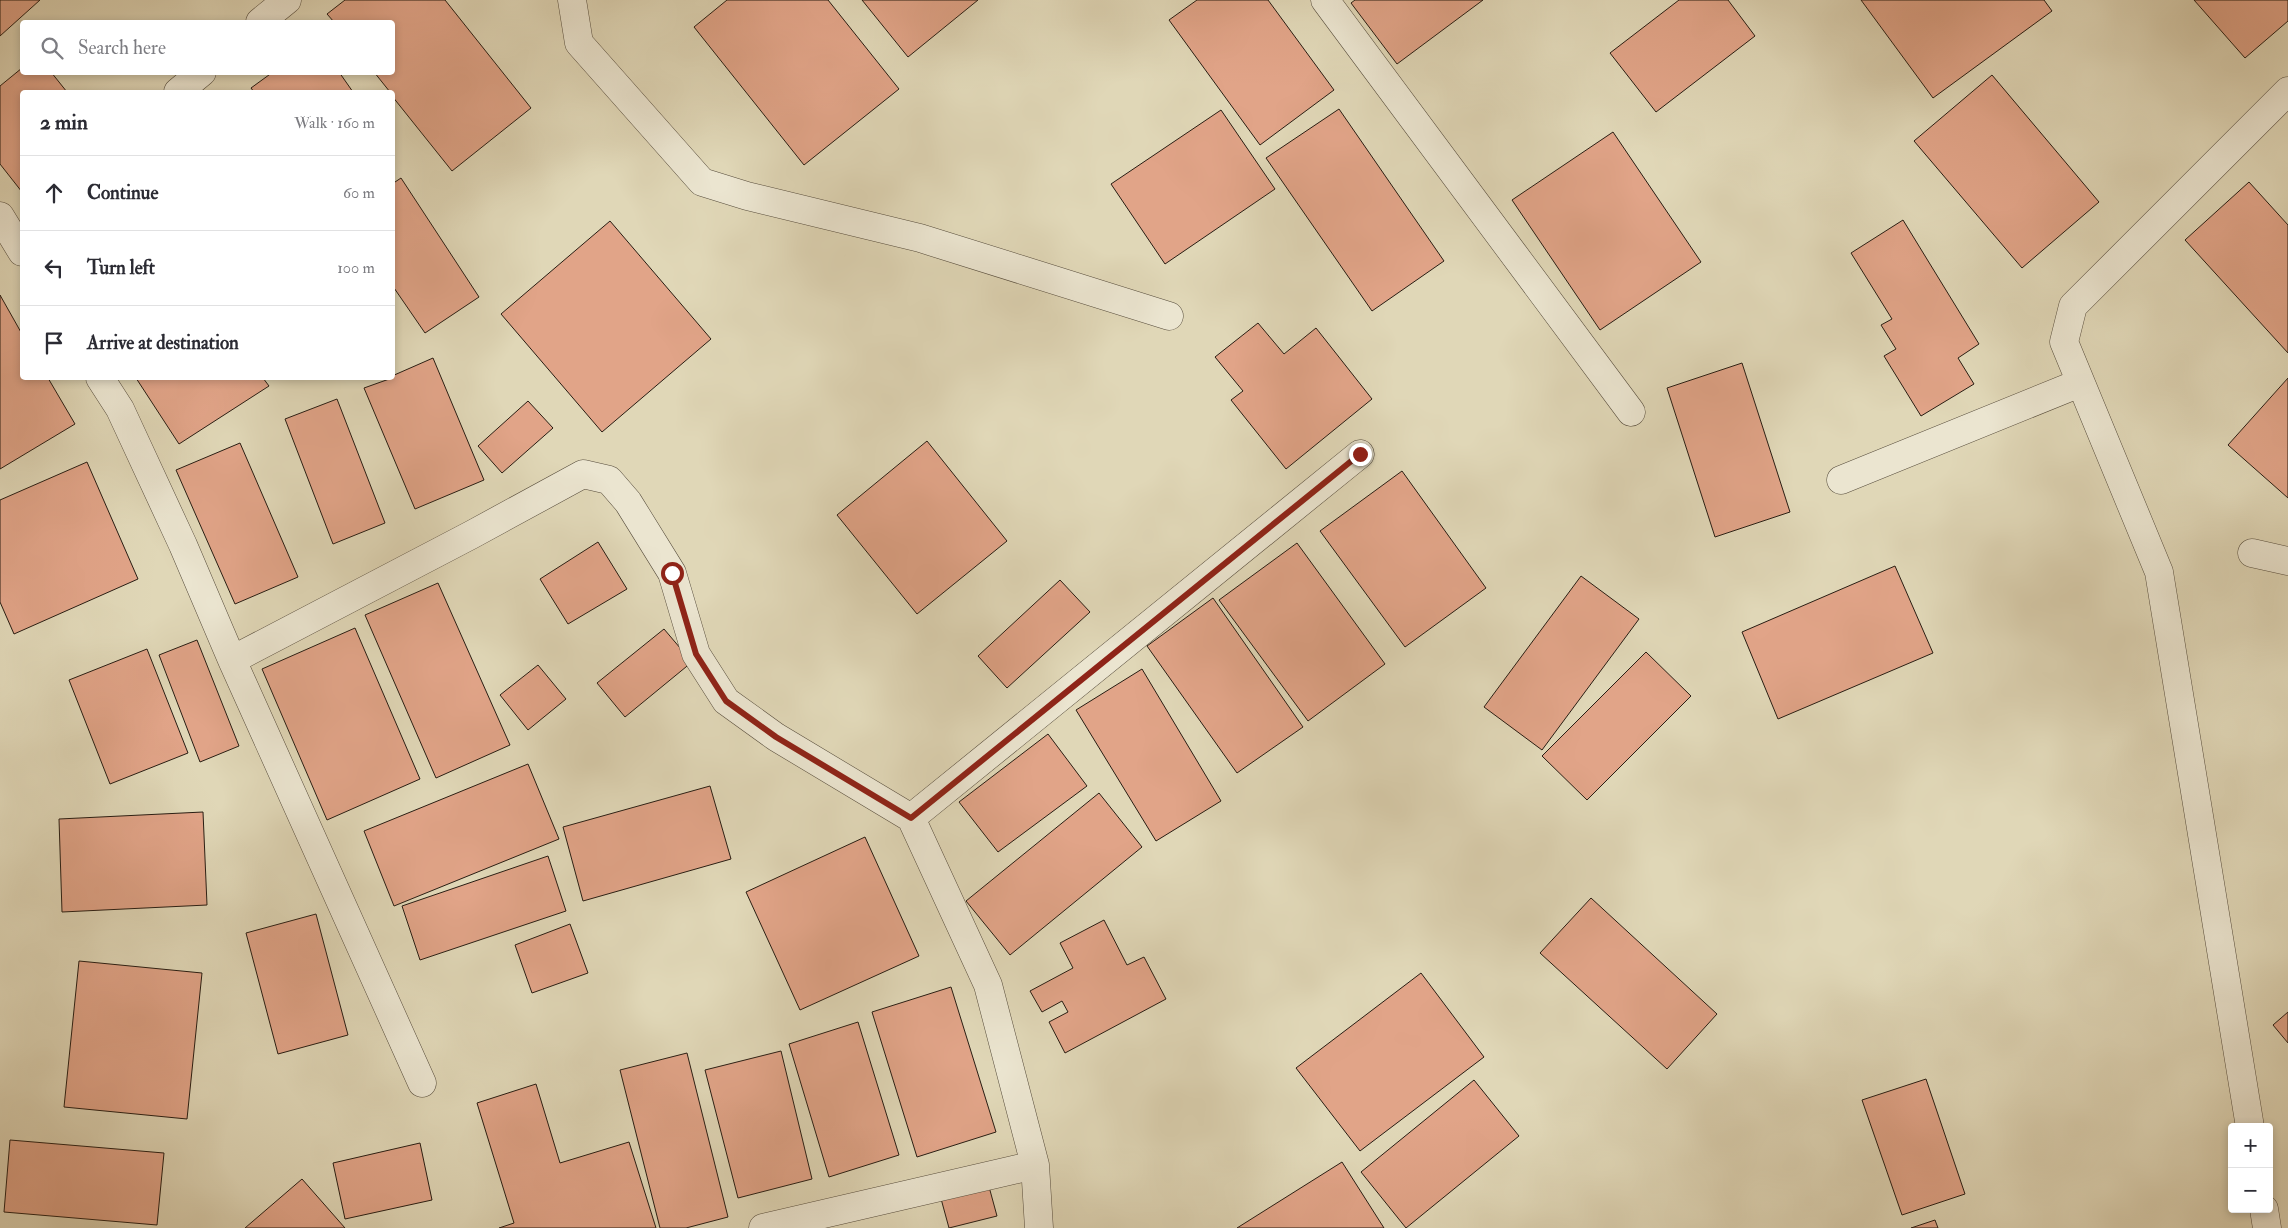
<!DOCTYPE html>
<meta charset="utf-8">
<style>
:root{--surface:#fff;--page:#f7f7f7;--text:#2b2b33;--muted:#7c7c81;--line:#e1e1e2}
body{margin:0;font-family:"IM FELL Double Pica",serif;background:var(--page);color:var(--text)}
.controls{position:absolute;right:15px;bottom:15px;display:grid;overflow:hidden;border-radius:5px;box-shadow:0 2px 8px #0003}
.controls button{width:45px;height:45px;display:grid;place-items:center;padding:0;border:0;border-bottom:1px solid var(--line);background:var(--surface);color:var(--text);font:25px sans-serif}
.stop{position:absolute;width:15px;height:15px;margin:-11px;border:4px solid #8f2418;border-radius:50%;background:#fff}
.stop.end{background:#8f2418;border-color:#fff;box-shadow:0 1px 5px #0008}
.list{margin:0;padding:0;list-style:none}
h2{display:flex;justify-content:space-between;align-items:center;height:65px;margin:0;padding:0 20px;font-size:21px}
h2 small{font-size:16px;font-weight:400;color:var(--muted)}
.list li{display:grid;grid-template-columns:32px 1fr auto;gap:15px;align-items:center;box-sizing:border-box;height:75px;padding:0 20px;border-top:1px solid var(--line)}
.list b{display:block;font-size:19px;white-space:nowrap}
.list em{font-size:16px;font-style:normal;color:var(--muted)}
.icon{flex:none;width:28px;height:28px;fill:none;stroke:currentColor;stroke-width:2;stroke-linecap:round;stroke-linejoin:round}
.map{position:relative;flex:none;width:2288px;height:1228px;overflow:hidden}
.search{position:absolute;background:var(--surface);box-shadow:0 2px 8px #0003;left:20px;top:20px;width:375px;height:55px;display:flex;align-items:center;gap:12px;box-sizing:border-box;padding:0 18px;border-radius:5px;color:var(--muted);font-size:19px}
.panel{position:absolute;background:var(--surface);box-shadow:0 2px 8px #0003;left:20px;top:90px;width:375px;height:290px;border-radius:5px}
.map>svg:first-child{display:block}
.building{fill:#e1a488;stroke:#281d13}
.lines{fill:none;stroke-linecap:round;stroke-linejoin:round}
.minor-casing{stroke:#564c3c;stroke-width:29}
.minor{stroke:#ebe5d0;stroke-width:28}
.route{stroke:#8f2418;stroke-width:6}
</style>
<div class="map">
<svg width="2288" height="1228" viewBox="0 0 2288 1228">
<rect width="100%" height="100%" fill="#e0d7b7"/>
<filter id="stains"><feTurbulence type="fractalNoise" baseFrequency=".004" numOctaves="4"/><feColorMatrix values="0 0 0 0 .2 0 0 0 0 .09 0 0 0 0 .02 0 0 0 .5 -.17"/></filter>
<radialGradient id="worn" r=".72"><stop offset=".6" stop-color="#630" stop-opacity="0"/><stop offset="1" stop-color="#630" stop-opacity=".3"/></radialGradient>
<path class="building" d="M0,0H40L0,36Z
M345,0H445L531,108L452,171L392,96V92H390L374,72H392V22H334L327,14Z
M727,0H828L899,89L804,165L694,27Z
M862,0H978L908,57Z
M1197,0H1268L1334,90L1260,145L1169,20Z
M1355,0H1483L1397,64L1351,3Z
M1679,0H1728L1755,36L1656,112L1610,53Z
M1861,0H2044L2052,11L1933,98Z
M2194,0H2288V21L2245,58Z
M22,68V72H51L67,92H22V192L0,164V86Z
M273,72H339L353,92H254L251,88Z
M1992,75L2099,202L2022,268L1914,141Z
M1339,109L1444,261L1372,311L1266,158Z
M1221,110L1275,189L1165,264L1111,184Z
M1613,132L1701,262L1600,330L1512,200Z
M401,178L479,297L425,333L392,285V184Z
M2249,182L2288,225V353L2185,240Z
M1903,220L1979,344L1958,358L1974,384L1921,416L1884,356L1896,349L1881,325L1892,319L1851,253Z
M610,221L711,339L602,432L501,314Z
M0,295L22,334V378H48L75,424L0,469Z
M1258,323L1284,354L1316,328L1372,399L1286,469L1231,400L1243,391L1215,357Z
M433,358L484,480L415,509L364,388L392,378V376Z
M1742,363L1790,512L1715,537L1667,388Z
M136,378H263L269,386L179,444Z
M2288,378V498L2228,445Z
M337,399L385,523L333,544L285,419Z
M528,401L553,428L502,473L478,446Z
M927,441L1007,541L917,614L837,515Z
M240,443L298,577L235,604L176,470Z
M87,462L138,579L14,634L0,602V500Z
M1402,471L1486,588L1405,647L1320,531Z
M598,542L627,589L568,624L540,579Z
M1297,543L1385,664L1308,721L1219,600Z
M1895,566L1933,653L1778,719L1742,632Z
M1581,576L1639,619L1542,750L1484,707Z
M1060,580L1090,612L1007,688L978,656Z
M438,583L510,745L436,778L365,615Z
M1213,598L1303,727L1237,773L1147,646Z
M355,628L420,779L327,820L262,669Z
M664,629L692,662L625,717L597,683Z
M197,640L239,746L200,762L159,655Z
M147,649L188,753L110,784L69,680Z
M1646,652L1691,696L1587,800L1542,756Z
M538,665L566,699L528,730L500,695Z
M1142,669L1221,801L1156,841L1076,710Z
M1048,734L1087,786L998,852L959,802Z
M528,764L559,839L394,906L364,831Z
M710,786L731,859L583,901L563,827Z
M1099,793L1142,847L1010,955L966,901Z
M203,812L207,905L62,912L59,819Z
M865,837L919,956L800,1010L746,892Z
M548,856L566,911L420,960L402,906Z
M1591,898L1717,1014L1667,1069L1540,953Z
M316,914L348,1035L278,1054L246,933Z
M1104,920L1127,965L1144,957L1166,999L1065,1053L1049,1022L1068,1012L1062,1001L1042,1012L1030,991L1073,968L1060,943Z
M570,924L588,973L532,993L515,945Z
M79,961L202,973L187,1119L64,1107Z
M1421,973L1484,1057L1360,1151L1296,1068Z
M951,987L996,1132L917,1157L872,1012Z
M2288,1012V1043L2273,1025Z
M858,1022L899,1155L829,1177L789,1044Z
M781,1051L812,1179L738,1198L705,1070Z
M687,1053L728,1217L686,1228H660L620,1070Z
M1926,1079L1965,1194L1902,1215L1862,1100Z
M1474,1080L1519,1136L1406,1228L1361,1172Z
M536,1084L560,1163L629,1142L656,1228H499L514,1223L477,1103Z
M10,1140L164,1153L157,1225L4,1212Z
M420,1143L432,1200L345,1219L333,1163Z
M1342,1162L1384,1228H1237Z
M302,1179L345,1228H245Z
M988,1183L997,1216L949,1228L940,1195Z
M1935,1220L1938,1228H1911Z"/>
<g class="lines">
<g class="minor-casing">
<path id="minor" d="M572,0L579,43L702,182L747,196L920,238L1169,316
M1325,0L1631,412
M260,22L287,0
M178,92L202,72
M0,216L22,252
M100,378L120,409L183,545L232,660L471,535L583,474L609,480L628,502L672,573L696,654L726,701L776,737L911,818
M1841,480L2080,383
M2252,553L2288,561
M232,660L422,1083
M2250,1127L2159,572L2064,342L2073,306L2288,91
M2264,1209L2267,1228
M763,1228L1035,1165
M1039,1228L1035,1165L988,985L911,818L1360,454"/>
</g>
<use href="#minor" class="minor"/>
</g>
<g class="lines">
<path class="route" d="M672,573L696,654L726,701L776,737L911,818L1360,454"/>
</g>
<rect width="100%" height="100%" filter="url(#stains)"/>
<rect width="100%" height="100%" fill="url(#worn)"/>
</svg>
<div class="controls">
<button>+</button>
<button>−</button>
</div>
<div class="stop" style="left:672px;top:573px"></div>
<div class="stop end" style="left:1360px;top:454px"></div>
<div class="search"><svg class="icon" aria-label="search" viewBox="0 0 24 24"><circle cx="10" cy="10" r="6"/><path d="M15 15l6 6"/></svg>Search here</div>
<section class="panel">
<h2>2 min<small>Walk · 160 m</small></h2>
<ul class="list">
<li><svg class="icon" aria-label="ahead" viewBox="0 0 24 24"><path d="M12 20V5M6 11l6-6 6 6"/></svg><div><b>Continue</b></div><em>60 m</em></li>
<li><svg class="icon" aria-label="left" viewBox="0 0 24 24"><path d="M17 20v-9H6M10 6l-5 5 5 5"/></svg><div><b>Turn left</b></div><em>100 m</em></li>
<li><svg class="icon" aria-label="arrive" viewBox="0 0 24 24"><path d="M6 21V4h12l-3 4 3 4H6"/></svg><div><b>Arrive at destination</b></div></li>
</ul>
</section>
</div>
